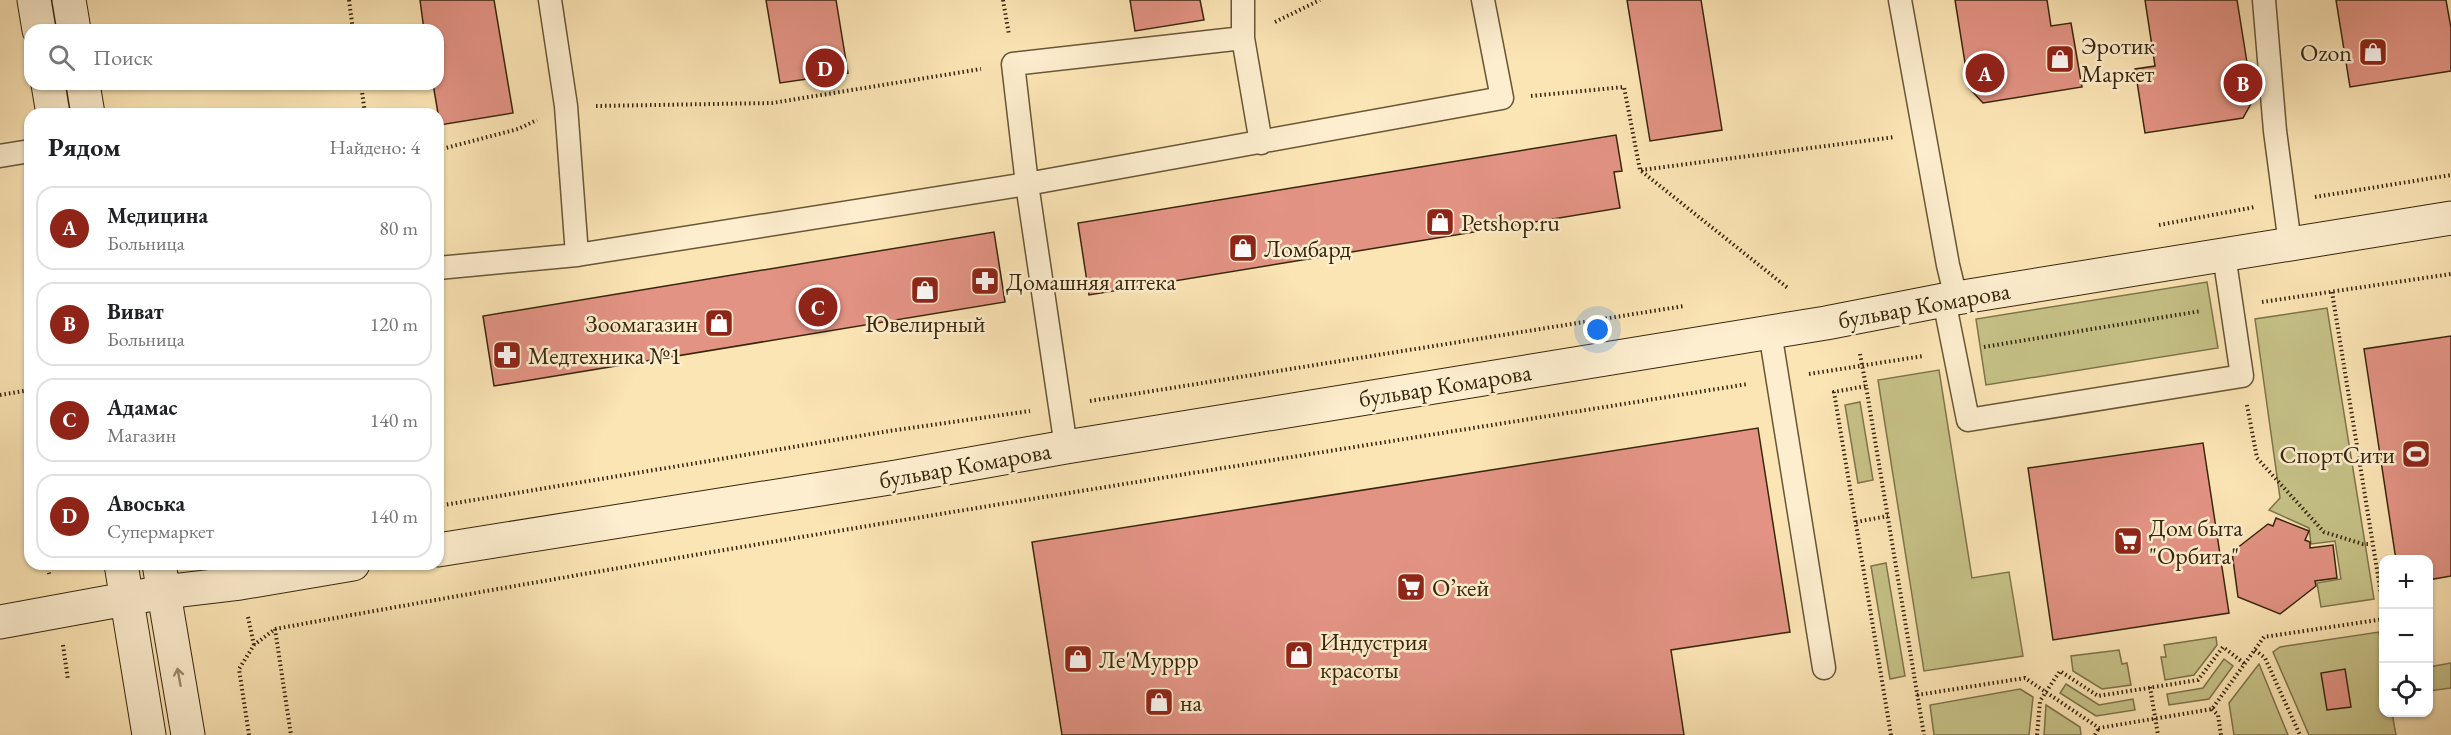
<!DOCTYPE html>
<html lang="ru">
<meta charset="utf-8">
<style>
:root{--surface:#fff;--page:#f6f6f6;--text:#202124;--muted:#757577;--line:#e0e0e0;--accent:#8f2418}
body{margin:0;font-family:"EB Garamond",serif;background:var(--page);color:var(--text)}
.controls{position:absolute;right:18px;bottom:18px;display:grid;overflow:hidden;border-radius:12px;box-shadow:0 2px 4px #0004}
.controls button{width:54px;height:54px;display:grid;place-items:center;padding:0;border:0;border-bottom:2px solid var(--line);background:var(--surface);color:var(--text);font:30px sans-serif}
.you{position:absolute;left:1598px;top:330px;width:21px;height:21px;margin:-15px;border:4px solid #fff;border-radius:50%;background:#1a73e8;box-shadow:0 0 0 9px #1a73e833}
.badge{display:grid;place-items:center;width:39px;height:39px;border-radius:50%;background:var(--accent);color:#fff;font-size:20px;font-weight:700}
.pin{position:absolute;translate:-50% -50%;border:3px solid #fff;box-shadow:0 2px 6px #0006}
.list{margin:0;padding:0;list-style:none}
h2{display:flex;justify-content:space-between;align-items:center;height:78px;margin:0;padding:0 24px;font-size:26px}
h2 small{font-size:20px;font-weight:400;color:var(--muted)}
.list li{display:grid;grid-template-columns:39px 1fr auto;gap:18px;align-items:center;box-sizing:border-box;height:84px;margin:0 12px 12px;padding:0 12px;border:2px solid var(--line);border-radius:18px}
.list b{display:block;font-size:22px;white-space:nowrap}
.list p{margin:0;font-size:20px;white-space:nowrap;color:var(--muted)}
.list em{font-size:20px;font-style:normal;color:var(--muted)}
.icon{flex:none;width:33px;height:33px;fill:none;stroke:currentColor;stroke-width:2;stroke-linecap:round;stroke-linejoin:round}
.map{position:relative;flex:none;width:2451px;height:735px;overflow:hidden}
.search{position:absolute;background:var(--surface);box-shadow:0 2px 4px #0004;left:24px;top:24px;width:420px;height:66px;display:flex;align-items:center;gap:15px;box-sizing:border-box;padding:0 21px;border-radius:18px;color:var(--muted);font-size:22px}
.panel{position:absolute;background:var(--surface);box-shadow:0 2px 4px #0004;left:24px;top:108px;width:420px;height:462px;border-radius:18px}
.map>svg:first-child{display:block}
.green{fill:#c6c288;stroke:#7e744a;stroke-width:1.5}
.building{fill:#e39384;stroke:#37260b;stroke-width:1.5}
.lines{fill:none;stroke-linecap:round;stroke-linejoin:round}
.lane-casing{stroke:#685636;stroke-width:25}
.secondary-casing{stroke:#37260b;stroke-width:35}
.path{stroke:#37260b;stroke-width:4;stroke-dasharray:1.5 3;stroke-linecap:butt}
.lane{stroke:#fdeecf;stroke-width:22}
.secondary{stroke:#fdeecf;stroke-width:33}
.oneway{stroke:#9a8a6d}
.labels{text-anchor:middle;dominant-baseline:central;stroke-width:5;stroke-linejoin:round;paint-order:stroke}
.poi-label{font-size:24px;fill:#37260b;stroke:#fdeecf;text-anchor:start}
.street-label{font-size:24px;fill:#37260b;stroke:#fdeecf}
</style>
<div class="map">
<svg width="2451" height="735" viewBox="0 0 2451 735">
<rect width="100%" height="100%" fill="#fce5b5"/>
<filter id="stains"><feTurbulence type="fractalNoise" baseFrequency=".00333" numOctaves="4"/><feColorMatrix values="0 0 0 0 .2 0 0 0 0 .09 0 0 0 0 .02 0 0 0 .5 -.17"/></filter>
<radialGradient id="worn" r=".72"><stop offset=".6" stop-color="#630" stop-opacity="0"/><stop offset="1" stop-color="#630" stop-opacity=".3"/></radialGradient>
<path class="green" d="M2207,282L2218,348L1986,385L1976,319Z
M2327,308L2374,599L2321,607L2317,583L2341,579L2335,541L2311,544L2309,528L2269,510L2280,498L2255,319Z
M1939,370L1972,578L2009,572L2023,656L1924,671L1878,380Z
M1860,402L1873,480L1858,483L1845,405Z
M1886,563L1905,676L1890,679L1871,566Z
M2379,632L2383,659L2384,712L2392,713L2396,735H2309L2273,652L2280,647Z
M2216,637L2217,645L2194,675L2165,680L2161,657H2166L2164,645Z
M2119,650L2122,664L2127,663L2131,685L2102,689L2073,671L2071,656Z
M2224,659L2233,666L2209,699L2169,705L2167,694L2203,688Z
M2451,663V688L2429,691V667Z
M2259,664L2288,735H2234L2229,703Z
M2066,684L2099,705L2133,699L2135,710L2096,716L2060,693Z
M2020,689L2033,697L2029,735H1934L1930,705Z
M2046,705L2080,727L2081,735H2044Z"/>
<path class="building" d="M420,0H494L513,113L440,125L433,84H438V30H424Z
M766,0H836L848,73L780,83Z
M1130,0H1200L1204,20L1135,31Z
M1627,0H1701L1722,130L1650,141Z
M1955,0H2047L2051,26L2071,23L2082,87L1983,103L1969,88Z
M2145,0H2237L2253,100L2243,118L2145,133L2135,69L2155,66Z
M2336,0H2446L2451,28V71L2350,87Z
M1616,135L1622,171L1614,172L1620,208L1089,295L1078,223Z
M994,232L1005,302L494,386L483,316Z
M2451,336V576L2428,580V560H2396L2364,349Z
M1758,428L1790,632L1671,650L1684,735H1062L1032,542Z
M2203,443L2229,613L2053,640L2028,468Z
M2276,518L2309,531L2305,540L2310,542V548L2333,545L2337,578L2315,581L2316,586L2280,614L2238,597L2232,552L2268,524L2273,526Z
M2345,669L2351,707L2327,710L2321,673Z"/>
<g class="lines">
<g class="lane-casing">
<path id="lane" d="M550,0L566,106L577,255
M1243,0V38L1013,64L1027,184L1502,98L1483,0
M1900,0L1948,265L1956,298
M2264,0L2275,131L2290,244
M1243,38L1261,143
M0,156L30,151
M438,268L577,255L1027,184L1066,447
M1944,300L1968,420L2242,376L2224,255
M1770,332L1824,668"/>
</g>
<g class="secondary-casing">
<path id="secondary" d="M34,0L39,30
M69,0L74,30
M48,84L53,114
M83,84L88,114
M438,550L896,477L1066,447L1826,323L1944,300L2451,218
M121,564L149,735
M159,564L188,735
M0,622L164,592L240,583L353,564"/>
</g>
<path class="path" d="M349,0L353,30
M1003,0L1009,35
M1275,22L1320,0
M361,84L365,114
M1531,96L1624,87L1640,170L1789,289
M596,106L772,103L981,69
M438,150L518,129L537,120
M1641,170L1895,137
M2315,197L2451,175
M2159,225L2255,207
M2332,292L2384,613
M2262,302L2451,274
M1984,347L2201,311
M1860,354L1866,386
M1809,374L1923,356
M0,395L30,390
M1090,401L1684,306
M2247,405L2257,458L2324,532L2363,544H2371
M438,492L441,506
M438,506L889,431L1030,411
M1856,522L1888,516
M46,564L50,576
M248,617L254,645
M275,629C765,539 1257,463 1748,384
M63,645L68,680
M2255,650L2265,658L2300,735
M2150,687L2158,735
M1917,695L2025,678L2099,728L2212,709L2264,637L2384,619
M2212,709L2218,715L2221,735
M249,735L239,669L254,645L275,629L291,735
M1891,735L1834,392L1866,386L1924,735
M2037,735L2040,701L2060,671L2098,696L2198,680L2223,647L2245,664
M2095,735L2099,728"/>
<use href="#lane" class="lane"/>
<use href="#secondary" class="secondary"/>
</g>
<defs><path id="oneway-shaft" d="M-6 0H5M1.5-3L5.5 0L1.5 3" fill="none" stroke-width="1.6" stroke-linecap="round" stroke-linejoin="round" transform="scale(1.5)"/></defs>
<use class="oneway" href="#oneway-shaft" transform="translate(179 677) rotate(-100)"/>
<defs>
<g id="shop-square" transform="scale(1.5)"><rect x="-9" y="-9" width="18" height="18" rx="4" fill="#8f2418" stroke="#fdeecf"/><path d="M-5-2.5h2.3a2.7 3.5 0 0 1 5.4 0H5L5.5 6h-11ZM-1.5-2.5h3a1.5 2.3 0 0 0-3 0Z" fill="#fff"/></g>
<g id="pharmacy-square" transform="scale(1.5)"><rect x="-9" y="-9" width="18" height="18" rx="4" fill="#8f2418" stroke="#fdeecf"/><path d="M-2-6h4v4h4v4h-4v4h-4v-4h-4v-4h4Z" fill="#fff"/></g>
<g id="stadium-square" transform="scale(1.5)"><rect x="-9" y="-9" width="18" height="18" rx="4" fill="#8f2418" stroke="#fdeecf"/><path d="M0-5a6.5 5 0 1 0 0 10a6.5 5 0 1 0 0-10ZM-3.5-1.8h7v3.6h-7Z" fill="#fff"/></g>
<g id="supermarket-square" transform="scale(1.5)"><rect x="-9" y="-9" width="18" height="18" rx="4" fill="#8f2418" stroke="#fdeecf"/><path d="M-6-5.5h2.5l.6 2H6L4.5 2H-2.5L-4.4-4H-6ZM-1.5 3.2a1.3 1.3 0 1 0 .1 0ZM3 3.2a1.3 1.3 0 1 0 .1 0Z" fill="#fff"/></g>
</defs>
<g fill-rule="evenodd">
<use href="#shop-square" x="2373" y="52"/>
<use href="#shop-square" x="2060" y="59"/>
<use href="#shop-square" x="1440" y="222"/>
<use href="#shop-square" x="1243" y="248"/>
<use href="#pharmacy-square" x="985" y="281"/>
<use href="#shop-square" x="925" y="290"/>
<use href="#shop-square" x="719" y="323"/>
<use href="#pharmacy-square" x="507" y="355"/>
<use href="#stadium-square" x="2416" y="454"/>
<use href="#supermarket-square" x="2128" y="541"/>
<use href="#supermarket-square" x="1411" y="587"/>
<use href="#shop-square" x="1299" y="655"/>
<use href="#shop-square" x="1078" y="659"/>
<use href="#shop-square" x="1159" y="702"/>
</g>
<g class="labels">
<g class="poi-label">
<text x="2081" y="45">Эротик<tspan x="2081" dy="28">Маркет</tspan></text>
<text x="2352" y="52" text-anchor="end">Ozon</text>
<text x="1461" y="222">Petshop.ru</text>
<text x="1264" y="248">Ломбард</text>
<text x="1006" y="281">Домашняя аптека</text>
<text x="698" y="323" text-anchor="end">Зоомагазин</text>
<text x="925" y="323" text-anchor="middle">Ювелирный</text>
<text x="528" y="355">Медтехника №1</text>
<text x="2395" y="454" text-anchor="end">СпортСити</text>
<text x="2149" y="527">Дом быта<tspan x="2149" dy="28">"Орбита"</tspan></text>
<text x="1432" y="587">О’кей</text>
<text x="1320" y="641">Индустрия<tspan x="1320" dy="28">красоты</tspan></text>
<text x="1099" y="659">Ле'Муррр</text>
<text x="1180" y="702">на</text>
</g>
<g class="street-label">
<text transform="translate(1924 305) rotate(-10)">бульвар Комарова</text>
<text transform="translate(1445 385) rotate(-9)">бульвар Комарова</text>
<text transform="translate(965 465) rotate(-10)">бульвар Комарова</text>
</g>
</g>
<rect width="100%" height="100%" filter="url(#stains)"/>
<rect width="100%" height="100%" fill="url(#worn)"/>
</svg>
<div class="controls">
<button>+</button>
<button>−</button>
<button><svg class="icon" aria-label="locate" viewBox="0 0 24 24"><circle cx="12" cy="12" r="6"/><path d="M12 2v4M12 18v4M2 12h4M18 12h4"/></svg></button>
</div>
<div class="you"></div>
<div class="pin badge" style="left:1985px;top:73px">A</div>
<div class="pin badge" style="left:2243px;top:83px">B</div>
<div class="pin badge" style="left:818px;top:307px">C</div>
<div class="pin badge" style="left:825px;top:68px">D</div>
<div class="search"><svg class="icon" aria-label="search" viewBox="0 0 24 24"><circle cx="10" cy="10" r="6"/><path d="M15 15l6 6"/></svg>Поиск</div>
<section class="panel">
<h2>Рядом<small>Найдено: 4</small></h2>
<ul class="list">
<li><span class="badge">A</span><div><b>Медицина</b><p>Больница</p></div><em>80 m</em></li>
<li><span class="badge">B</span><div><b>Виват</b><p>Больница</p></div><em>120 m</em></li>
<li><span class="badge">C</span><div><b>Адамас</b><p>Магазин</p></div><em>140 m</em></li>
<li><span class="badge">D</span><div><b>Авоська</b><p>Супермаркет</p></div><em>140 m</em></li>
</ul>
</section>
</div>
